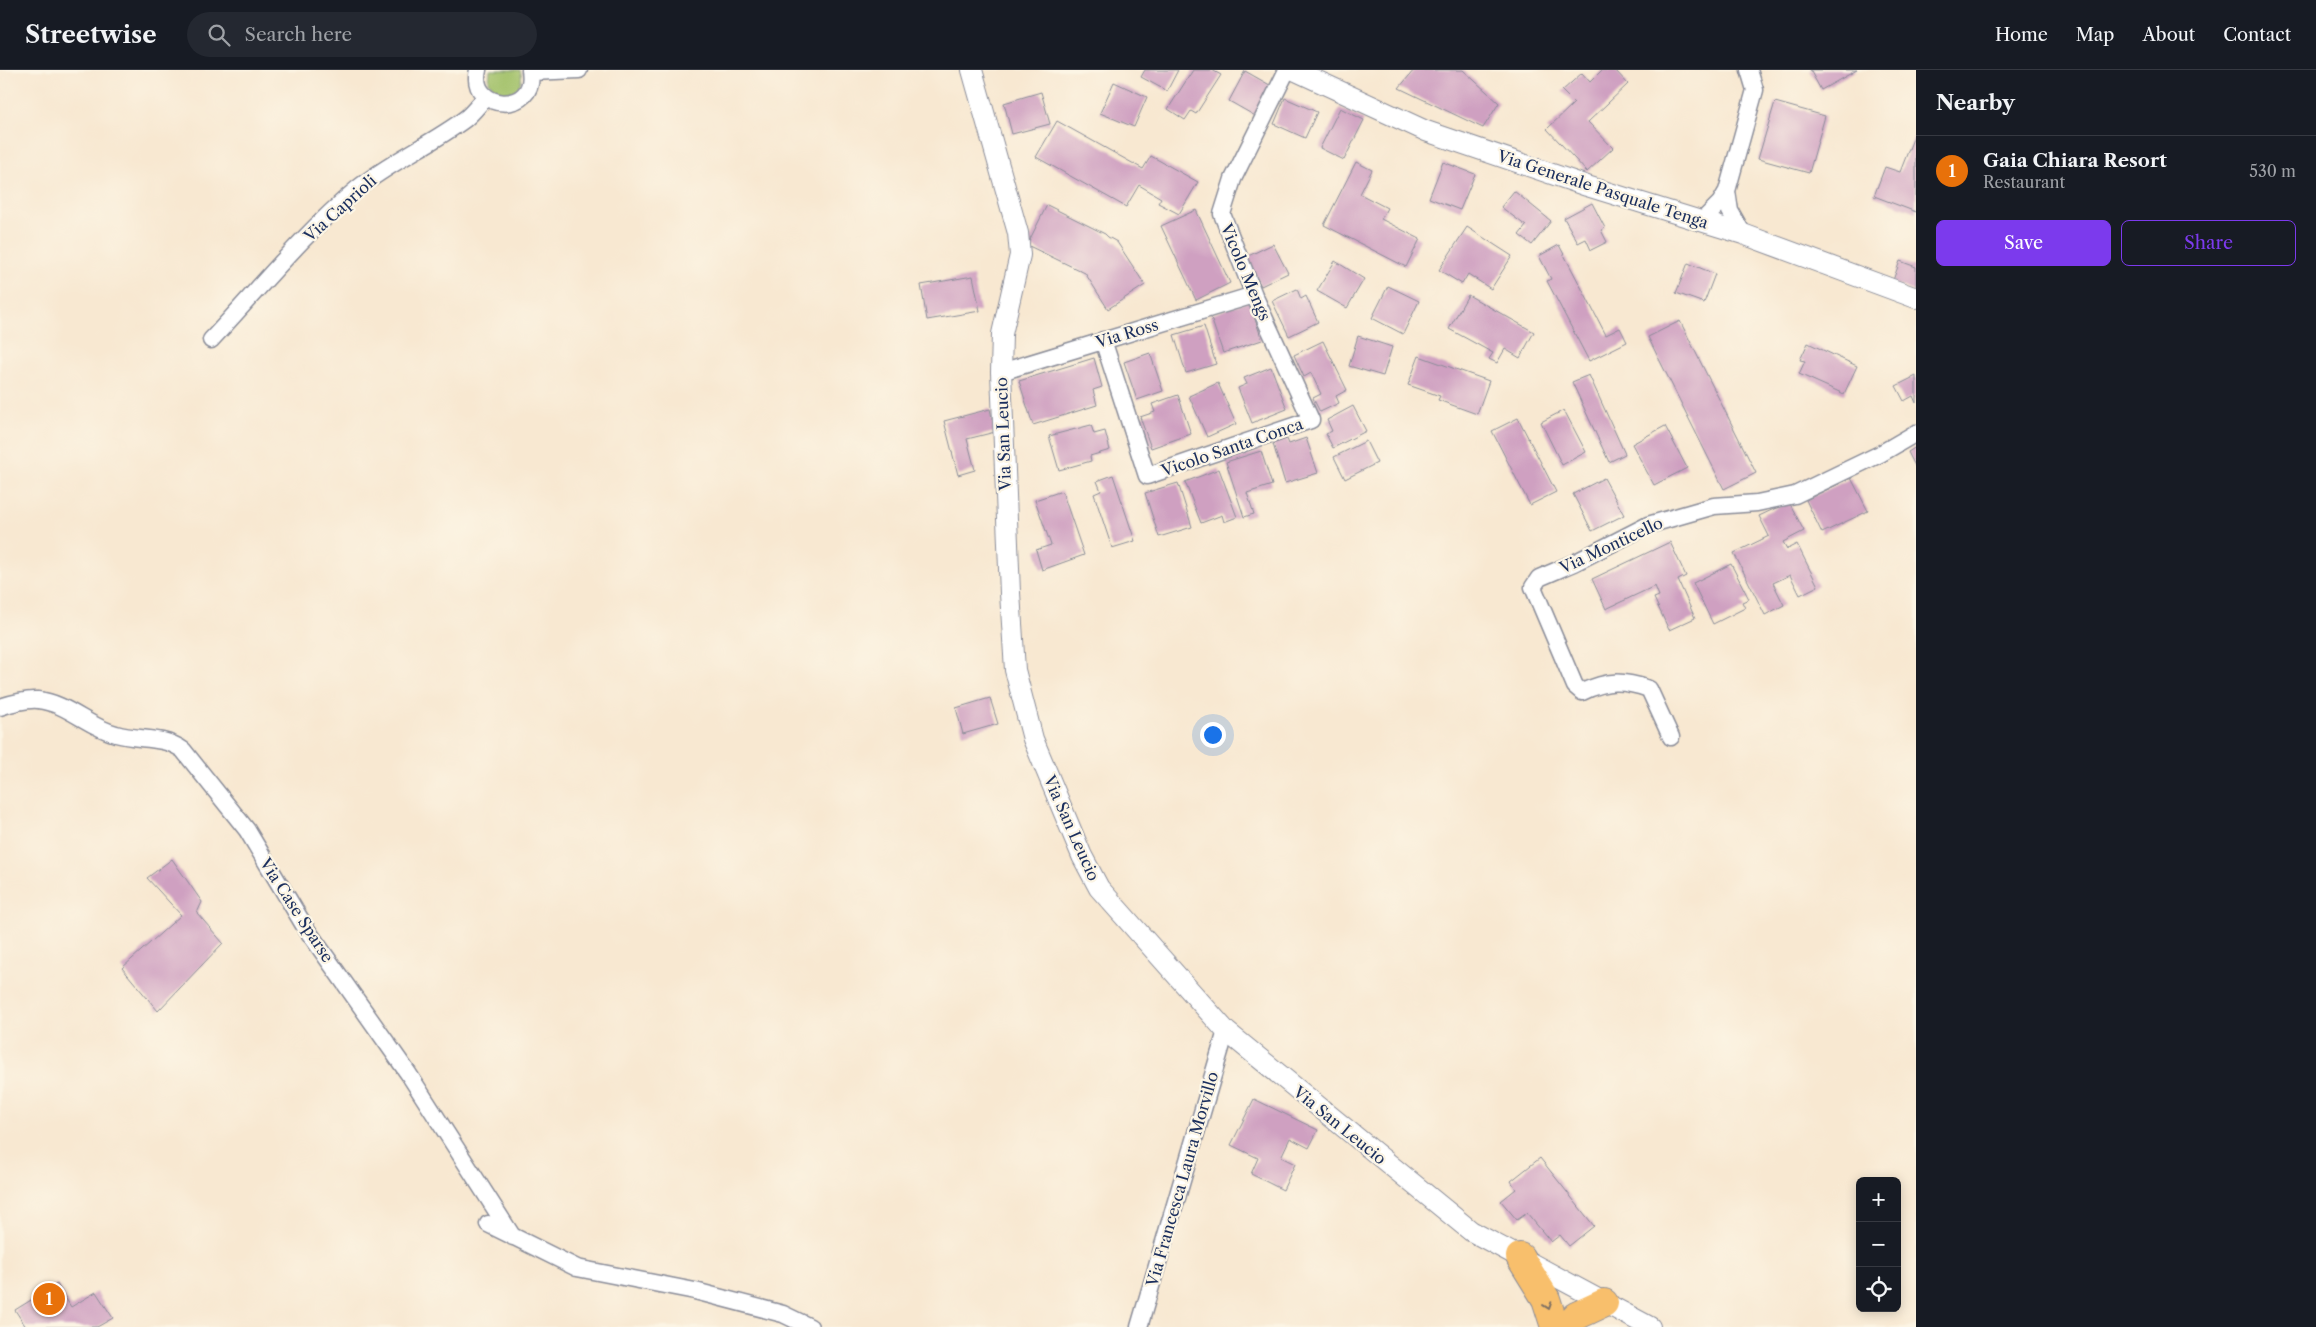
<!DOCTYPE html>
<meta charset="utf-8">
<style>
:root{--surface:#171b24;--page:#242831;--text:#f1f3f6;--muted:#9ea1a6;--line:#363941;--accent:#7c3aed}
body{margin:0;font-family:"Libre Caslon Text",serif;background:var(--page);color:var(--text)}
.controls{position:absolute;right:15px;bottom:15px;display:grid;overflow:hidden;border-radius:8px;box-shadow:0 2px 12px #0003}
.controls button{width:45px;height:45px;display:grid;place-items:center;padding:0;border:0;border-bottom:1px solid var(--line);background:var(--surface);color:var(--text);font:25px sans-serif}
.you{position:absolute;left:1212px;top:664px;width:18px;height:18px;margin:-12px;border:4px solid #fff;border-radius:50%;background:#1a73e8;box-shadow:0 0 0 8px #1a73e833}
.badge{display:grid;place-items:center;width:32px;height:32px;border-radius:50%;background:var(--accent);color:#fff;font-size:16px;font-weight:700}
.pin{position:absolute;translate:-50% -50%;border:2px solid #fff;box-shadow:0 1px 5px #0006}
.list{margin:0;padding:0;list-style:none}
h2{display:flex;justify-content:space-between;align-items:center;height:65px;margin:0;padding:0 20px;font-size:21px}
h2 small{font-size:16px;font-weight:400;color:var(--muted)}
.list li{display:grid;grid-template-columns:32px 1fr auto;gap:15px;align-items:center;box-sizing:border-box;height:70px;padding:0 20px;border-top:1px solid var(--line)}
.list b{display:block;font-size:19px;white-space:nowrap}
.list p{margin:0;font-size:16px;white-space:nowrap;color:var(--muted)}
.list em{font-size:16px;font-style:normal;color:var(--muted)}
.actions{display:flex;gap:10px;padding:15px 20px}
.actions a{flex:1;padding:11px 0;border:1px solid var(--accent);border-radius:8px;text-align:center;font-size:18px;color:var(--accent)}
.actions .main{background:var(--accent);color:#fff}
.icon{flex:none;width:28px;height:28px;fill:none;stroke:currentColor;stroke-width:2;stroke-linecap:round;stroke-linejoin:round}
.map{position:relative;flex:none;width:1916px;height:1257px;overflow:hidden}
header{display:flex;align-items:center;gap:30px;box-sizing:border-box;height:70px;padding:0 25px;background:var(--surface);border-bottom:1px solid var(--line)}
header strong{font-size:24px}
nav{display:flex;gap:28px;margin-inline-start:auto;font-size:18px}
.search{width:350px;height:45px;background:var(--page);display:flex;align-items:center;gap:12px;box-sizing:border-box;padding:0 18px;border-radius:28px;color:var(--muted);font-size:19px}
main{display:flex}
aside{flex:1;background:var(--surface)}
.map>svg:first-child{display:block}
.green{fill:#a2c169;stroke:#5e7864}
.building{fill:#cfa0c1}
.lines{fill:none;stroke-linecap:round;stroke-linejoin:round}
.minor-casing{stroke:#8a8c98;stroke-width:19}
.tertiary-casing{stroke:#8a8c98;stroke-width:22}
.trunk-casing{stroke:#8a8c98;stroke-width:30}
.minor{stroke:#fff;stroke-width:16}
.tertiary{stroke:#fff;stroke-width:20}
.trunk{stroke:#f8bf6c;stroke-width:28}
.oneway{stroke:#7e7064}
.labels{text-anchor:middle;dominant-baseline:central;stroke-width:4.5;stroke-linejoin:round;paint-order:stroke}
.street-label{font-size:16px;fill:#1b2f5e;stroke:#fcf5e5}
</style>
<header>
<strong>Streetwise</strong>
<div class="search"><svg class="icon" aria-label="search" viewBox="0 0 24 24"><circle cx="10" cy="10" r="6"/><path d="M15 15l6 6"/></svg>Search here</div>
<nav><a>Home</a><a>Map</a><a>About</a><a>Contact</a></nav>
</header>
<main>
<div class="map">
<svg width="1916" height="1257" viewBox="0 0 1916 1257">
<rect width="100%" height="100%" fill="#fcf5e5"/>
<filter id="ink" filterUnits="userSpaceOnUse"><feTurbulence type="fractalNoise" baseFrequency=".02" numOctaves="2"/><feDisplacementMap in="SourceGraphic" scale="10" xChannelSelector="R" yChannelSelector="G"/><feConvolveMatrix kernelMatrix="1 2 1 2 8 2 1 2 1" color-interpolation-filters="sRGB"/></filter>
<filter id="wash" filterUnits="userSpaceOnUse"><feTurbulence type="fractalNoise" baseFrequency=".0096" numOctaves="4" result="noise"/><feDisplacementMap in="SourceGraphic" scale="20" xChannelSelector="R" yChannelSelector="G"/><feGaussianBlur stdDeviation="1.12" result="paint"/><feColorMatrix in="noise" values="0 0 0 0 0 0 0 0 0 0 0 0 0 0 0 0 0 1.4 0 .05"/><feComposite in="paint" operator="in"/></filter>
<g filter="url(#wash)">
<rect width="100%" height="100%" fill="#f8e8d1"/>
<path class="green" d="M490,0H520C528,21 501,32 489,12Z"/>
<g id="blocks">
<path class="building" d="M1145,0H1178L1167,21L1141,7Z
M1193,0H1212L1221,5L1196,44L1191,41L1185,50L1168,39Z
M1414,0H1463L1499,33L1483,58L1399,18Z
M1602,0H1615L1628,14L1588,52L1613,78L1587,102L1547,59L1574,33L1562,21L1582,3L1590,12Z
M1810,0H1857L1821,20Z
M1245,1L1275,18L1259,48L1229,31Z
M1114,12L1147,27L1134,57L1100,43Z
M1041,22L1050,54L1012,64L1004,33Z
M1285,28L1317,42L1305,68L1274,54Z
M1775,32L1825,46L1809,103L1758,89Z
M1340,38L1364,50L1344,90L1320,78Z
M1057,51L1143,99L1151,86L1198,112L1179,144L1158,133L1161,128L1139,115L1126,137L1036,87Z
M1916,61V142L1874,126L1885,97L1900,102Z
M1356,92L1372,100L1360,124L1387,138L1381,149L1420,169L1406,197L1324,155Z
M1443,92L1475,104L1460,140L1429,128Z
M1514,121L1551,151L1532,175L1519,165L1526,156L1501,137Z
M1592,133L1605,158L1601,160L1607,172L1591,180L1586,169L1578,173L1564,148Z
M1047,135L1105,164L1108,167L1117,172L1145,215L1108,239L1085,203L1027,175Z
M1196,140L1230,213L1196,230L1161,156Z
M1467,157L1512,186L1491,219L1468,204L1462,214L1439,200Z
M1273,174L1288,203L1261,216L1246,187Z
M1559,175L1606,265L1620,258L1627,272L1589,291L1547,211L1551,209L1539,186Z
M1335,191L1364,209L1347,238L1317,221Z
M1900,191L1916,197V222L1892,213Z
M1688,193L1715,204L1704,233L1676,223Z
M973,206L980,241L927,250L921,215Z
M1388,216L1419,231L1403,264L1372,248Z
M1297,219L1301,229L1306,226L1318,252L1289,266L1272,231Z
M1468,225L1534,262L1520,288L1505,279L1497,293L1489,289L1493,283L1449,259Z
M1249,231L1262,270L1223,283L1210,245Z
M1680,251L1756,403L1724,419L1648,267Z
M1204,256L1216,294L1186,303L1174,265Z
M1358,266L1392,277L1383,306L1349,296Z
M1323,271L1347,320L1336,326L1339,333L1320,342L1313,328L1321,324L1311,303L1304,307L1294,285Z
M1808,273L1857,296L1844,324L1799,304L1805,291L1800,290Z
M1150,283L1163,321L1137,330L1124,292Z
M1419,286L1489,311L1477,344L1438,330L1440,326L1408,315Z
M1094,288L1102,317L1093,320L1097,335L1033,355L1019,311Z
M1271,297L1287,339L1252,353L1238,318L1247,314L1244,308Z
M1589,305L1625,384L1609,392L1572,312Z
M1916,306V333L1913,326L1904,331L1896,316Z
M1218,313L1236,354L1207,367L1189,326Z
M1178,325L1191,364L1151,378L1140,347L1155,342L1152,334Z
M1353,336L1366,361L1333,378L1326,364L1332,361L1327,350Z
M990,339L995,362L967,369L975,400L958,405L944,351Z
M1564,340L1586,382L1562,395L1541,352Z
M1518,348L1556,422L1530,435L1492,361Z
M1091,355L1094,364L1105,361L1110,380L1090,386L1091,391L1059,400L1049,366Z
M1665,356L1687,398L1654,415L1632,374Z
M1306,368L1318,403L1285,413L1273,374L1287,369L1289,374Z
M1366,371L1377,393L1345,409L1334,387Z
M1916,377V398L1908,382Z
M1261,381L1272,415L1247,423L1254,444L1244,447L1226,392Z
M1219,399L1237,447L1224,452L1222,445L1201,453L1185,412Z
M1113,405L1135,471L1112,478L1094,424L1101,421L1097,411Z
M1604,408L1624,445L1592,461L1573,424Z
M1851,408L1868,441L1822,463L1806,430Z
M1178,413L1192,457L1159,467L1145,423Z
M1062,421L1084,485L1042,500L1036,480L1051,475L1035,430Z
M1789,432L1804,461L1783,472L1787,479L1797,474L1818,516L1800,525L1790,505L1773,513L1784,535L1765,545L1734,483L1769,466L1759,446Z
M1670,472L1686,506L1678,510L1695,548L1669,560L1654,528L1659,526L1655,516L1606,539L1592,509Z
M1731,494L1749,529L1742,532L1745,538L1713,554L1693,513Z
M990,628L998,654L963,664L956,638Z
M172,789L202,832L197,843L223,873L158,941L122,898L181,845L147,808Z
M1254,1029L1318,1060L1309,1078L1290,1068L1281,1087L1295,1094L1283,1120L1251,1104L1258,1088L1231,1075Z
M1540,1088L1594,1156L1569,1176L1560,1165L1551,1172L1527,1143L1517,1150L1501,1131L1516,1119L1511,1111Z
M57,1214L71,1237L96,1222L113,1248L97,1257H26L15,1240Z"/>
</g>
</g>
<g filter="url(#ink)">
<use href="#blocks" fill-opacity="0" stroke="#8a8c98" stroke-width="1"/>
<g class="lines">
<g class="minor-casing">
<path id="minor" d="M478,0C468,41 538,46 530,0
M531,2L579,0
M1727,121L1730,141L1743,164
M1702,151L1720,133L1727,121L1755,20L1749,0
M211,270C258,220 303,164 357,119C390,92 430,75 465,49C473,43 479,34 486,27
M1103,270L1147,406L1311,350L1254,225L1222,144L1233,109L1287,0
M1001,302L1254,225
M0,637C12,633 25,629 38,630C67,633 88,657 116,664C140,671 161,665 183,680L247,760L305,857L408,1003L513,1167
M1671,667L1649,619C1622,610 1608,610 1582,622L1575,616L1533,517L1539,508L1574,493L1648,455L1714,436L1757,433L1795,425L1880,384L1916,363
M488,1154L577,1198L695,1221L783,1244L810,1257
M1139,1257L1226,961"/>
</g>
<g class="tertiary-casing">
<path id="tertiary" d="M972,0L1018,163L1020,185L1002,264L1001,302L1010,523L1015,600L1033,669L1082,786L1099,818L1226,961L1471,1161L1650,1257
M1294,0L1426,61L1587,116L1743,164L1916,228"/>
</g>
<g class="trunk-casing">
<path id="trunk" d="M1520,1187L1546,1229L1555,1257
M1568,1257L1576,1246L1604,1233"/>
</g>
<use href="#minor" class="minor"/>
<use href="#tertiary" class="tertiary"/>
<use href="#trunk" class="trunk"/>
</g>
<defs><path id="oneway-chevron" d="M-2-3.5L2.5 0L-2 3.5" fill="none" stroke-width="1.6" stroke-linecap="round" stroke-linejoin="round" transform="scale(1.25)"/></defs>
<use class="oneway" href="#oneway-chevron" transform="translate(1548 1236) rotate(71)"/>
</g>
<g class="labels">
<g class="street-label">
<text transform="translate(1603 119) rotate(18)">Via Generale Pasquale Tenga</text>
<text transform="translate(340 138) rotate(-42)">Via Caprioli</text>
<text transform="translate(1246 202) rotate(67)">Vicolo Mengs</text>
<text transform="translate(1127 263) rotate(-17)">Via Ross</text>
<text transform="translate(1003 364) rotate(-92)">Via San Leucio</text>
<text transform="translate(1232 377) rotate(-19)">Vicolo Santa Conca</text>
<text transform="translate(1611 475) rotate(-25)">Via Monticello</text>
<text transform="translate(1072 758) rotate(66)">Via San Leucio</text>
<text transform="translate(297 840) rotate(57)">Via Case Sparse</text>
<text transform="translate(1340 1055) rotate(39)">Via San Leucio</text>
<text transform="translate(1182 1109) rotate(-74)">Via Francesca Laura Morvillo</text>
</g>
</g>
</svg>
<div class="controls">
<button>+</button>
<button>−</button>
<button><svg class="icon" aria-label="locate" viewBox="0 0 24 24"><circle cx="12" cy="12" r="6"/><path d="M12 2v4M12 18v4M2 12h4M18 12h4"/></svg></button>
</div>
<div class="you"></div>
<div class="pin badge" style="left:49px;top:1229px;background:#e8710a">1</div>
</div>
<aside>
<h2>Nearby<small></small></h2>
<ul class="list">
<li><span class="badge" style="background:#e8710a">1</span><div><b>Gaia Chiara Resort</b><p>Restaurant</p></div><em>530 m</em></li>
</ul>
<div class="actions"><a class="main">Save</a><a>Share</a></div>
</aside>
</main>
